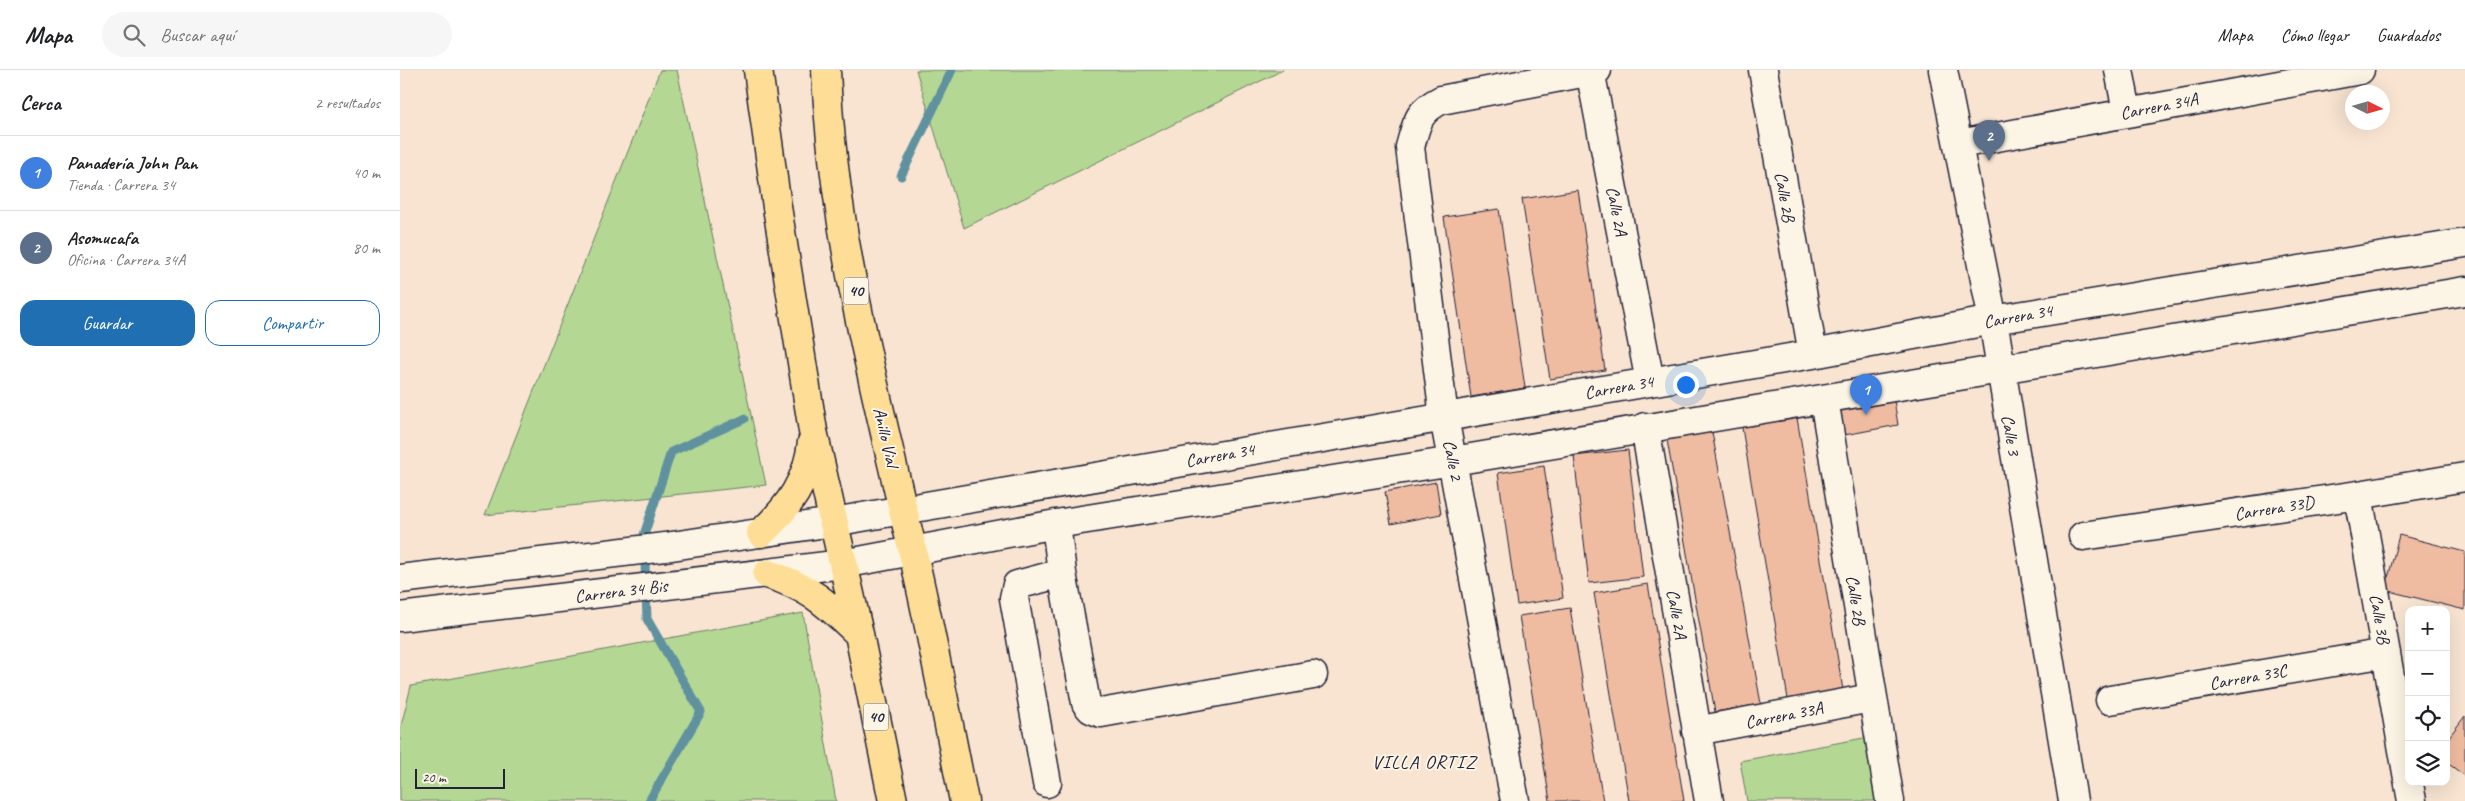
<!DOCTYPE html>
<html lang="es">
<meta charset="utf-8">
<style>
:root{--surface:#fff;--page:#f6f6f6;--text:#202124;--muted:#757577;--line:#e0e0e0;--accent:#1f6fb2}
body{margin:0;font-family:Caveat,sans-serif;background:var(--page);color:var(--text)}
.controls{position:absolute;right:15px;bottom:15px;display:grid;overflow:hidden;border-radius:10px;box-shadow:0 5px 20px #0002}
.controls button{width:45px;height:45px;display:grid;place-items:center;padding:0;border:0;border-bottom:1px solid var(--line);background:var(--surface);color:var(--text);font:25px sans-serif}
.compass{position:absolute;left:1945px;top:15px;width:45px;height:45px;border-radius:50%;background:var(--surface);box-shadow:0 5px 20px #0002;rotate:95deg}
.scale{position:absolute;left:15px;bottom:12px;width:90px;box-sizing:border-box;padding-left:5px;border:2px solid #22223b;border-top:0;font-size:14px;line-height:18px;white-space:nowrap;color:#22223b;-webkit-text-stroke:4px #fcf5e5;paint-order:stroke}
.you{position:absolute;left:1285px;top:314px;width:18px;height:18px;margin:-12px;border:4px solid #fff;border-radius:50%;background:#1a73e8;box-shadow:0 0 0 8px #1a73e833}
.badge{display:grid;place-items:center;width:32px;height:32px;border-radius:50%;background:var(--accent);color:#fff;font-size:16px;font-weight:700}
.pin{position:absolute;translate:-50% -41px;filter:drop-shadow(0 1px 2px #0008)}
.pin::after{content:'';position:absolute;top:26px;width:18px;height:15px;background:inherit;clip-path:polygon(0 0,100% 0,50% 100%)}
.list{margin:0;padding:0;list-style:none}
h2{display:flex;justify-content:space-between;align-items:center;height:65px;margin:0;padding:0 20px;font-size:21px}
h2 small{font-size:16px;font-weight:400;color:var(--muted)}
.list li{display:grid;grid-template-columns:32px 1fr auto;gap:15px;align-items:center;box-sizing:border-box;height:75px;padding:0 20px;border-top:1px solid var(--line)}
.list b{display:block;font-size:19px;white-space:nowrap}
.list p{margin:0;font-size:16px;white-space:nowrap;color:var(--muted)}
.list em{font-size:16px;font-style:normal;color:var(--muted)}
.actions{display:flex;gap:10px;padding:15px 20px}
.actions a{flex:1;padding:11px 0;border:1px solid var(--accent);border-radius:15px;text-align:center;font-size:18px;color:var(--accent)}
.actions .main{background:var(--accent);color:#fff}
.icon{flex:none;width:28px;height:28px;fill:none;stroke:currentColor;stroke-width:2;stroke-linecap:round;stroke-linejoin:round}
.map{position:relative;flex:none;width:2065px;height:731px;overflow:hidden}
header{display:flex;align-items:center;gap:30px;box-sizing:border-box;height:70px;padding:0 25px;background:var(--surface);border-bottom:1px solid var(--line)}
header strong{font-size:24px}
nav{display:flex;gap:28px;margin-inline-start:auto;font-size:18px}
.search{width:350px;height:45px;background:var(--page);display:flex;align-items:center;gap:12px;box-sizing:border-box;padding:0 18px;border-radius:28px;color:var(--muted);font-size:19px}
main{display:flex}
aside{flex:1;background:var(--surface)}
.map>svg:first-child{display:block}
.green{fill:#b4d893;stroke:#6b7d67}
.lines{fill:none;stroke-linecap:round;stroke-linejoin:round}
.stream{stroke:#60919f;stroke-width:9}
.building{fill:#f0bca1;stroke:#22223b}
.minor-casing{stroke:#22223b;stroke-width:31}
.highway-casing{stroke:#22223b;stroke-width:31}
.minor{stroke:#fcf5e5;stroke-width:28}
.highway{stroke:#fede96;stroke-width:28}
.labels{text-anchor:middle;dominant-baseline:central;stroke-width:4;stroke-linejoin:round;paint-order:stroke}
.shield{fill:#fcf5e5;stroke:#63616e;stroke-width:1}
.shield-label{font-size:16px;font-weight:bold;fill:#22223b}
.street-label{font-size:18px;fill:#22223b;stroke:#fcf5e5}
.neighbourhood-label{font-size:19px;letter-spacing:1px;fill:#22223b;stroke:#fcf5e5}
</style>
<header>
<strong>Mapa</strong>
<div class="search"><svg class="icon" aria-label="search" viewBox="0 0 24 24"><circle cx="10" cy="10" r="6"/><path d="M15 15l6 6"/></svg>Buscar aquí</div>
<nav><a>Mapa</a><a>Cómo llegar</a><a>Guardados</a></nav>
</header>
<main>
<aside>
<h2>Cerca<small>2 resultados</small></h2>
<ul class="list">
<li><span class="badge" style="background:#3f7fe0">1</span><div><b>Panadería John Pan</b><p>Tienda · Carrera 34</p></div><em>40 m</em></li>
<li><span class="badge" style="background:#5c6f8a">2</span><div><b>Asomucafa</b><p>Oficina · Carrera 34A</p></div><em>80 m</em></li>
</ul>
<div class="actions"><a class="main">Guardar</a><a>Compartir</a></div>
</aside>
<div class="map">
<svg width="2065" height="731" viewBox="0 0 2065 731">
<rect width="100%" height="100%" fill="#f8e4d1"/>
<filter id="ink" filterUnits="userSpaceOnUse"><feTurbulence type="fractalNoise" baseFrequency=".02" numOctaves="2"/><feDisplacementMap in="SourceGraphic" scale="10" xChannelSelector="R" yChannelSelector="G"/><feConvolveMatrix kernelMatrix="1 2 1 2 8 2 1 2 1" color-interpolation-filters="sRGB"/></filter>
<g filter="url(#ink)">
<path class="green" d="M260,0H277L366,415L85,445Z
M516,0H883L564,158Z
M403,543L436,731H0V660L11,616Z
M1469,667L1480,731H1347L1340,691Z"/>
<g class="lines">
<path class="stream" d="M501,106L552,0
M249,731L301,642L247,549L244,465L271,382L344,349"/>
</g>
<path class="building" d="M1178,120L1205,300L1150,309L1122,129Z
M1099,139L1125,318L1071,327L1044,147Z
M1493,324L1498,355L1439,366L1434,334Z
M1396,342L1443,620L1388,629L1341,352Z
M1312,362L1361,634L1315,642L1267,370Z
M1228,380L1243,507L1189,513L1174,386Z
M1144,396L1163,528L1117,535L1098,403Z
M1036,412L1041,444L991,454L985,422Z
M1999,465L2065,482V540L1985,520Z
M1248,514L1284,731H1229L1194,523Z
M1170,538L1203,731H1150L1119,546Z
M2065,646V706L2046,692V671Z"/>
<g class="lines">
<g class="minor-casing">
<path id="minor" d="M1190,0L1250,312
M1363,0L1413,284
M1543,0L1593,250L1673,731
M1719,0L1727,42
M1559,74L1960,0
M1424,329L1490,731
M1245,357L1309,731
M1958,425L2012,731
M656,454L662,503L686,633L691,639L701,643L913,605
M1683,466L1958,425L2065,407
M0,509L265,477L433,452L1413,284L1593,250L2065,173
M0,547L443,494L656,454L1053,391L2065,221
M1710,630L1986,583
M1296,661L1471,628
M647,713L614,528L617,515L662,503
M1115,731L1044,347L1010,77C1017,53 1017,42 1041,30L1197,0"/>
</g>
<g class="highway-casing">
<path id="highway" d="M358,0L377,137L413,361L459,564L493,731
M426,0C432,154 473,311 508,461C529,550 546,641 564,731
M361,463C389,437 408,411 412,372
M367,504C410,517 427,534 459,564"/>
</g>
<use href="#minor" class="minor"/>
<use href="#highway" class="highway"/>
</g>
</g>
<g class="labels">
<g class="shield">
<rect x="443.5" y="207.5" width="25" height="27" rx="4"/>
<rect x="463.5" y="633.5" width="25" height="27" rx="4"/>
</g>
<g class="shield-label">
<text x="456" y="221">40</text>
<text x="476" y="647">40</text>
</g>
<g class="street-label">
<text transform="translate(1759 36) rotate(-11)">Carrera 34A</text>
<text transform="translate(1385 127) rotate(80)">Calle 2B</text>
<text transform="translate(1217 141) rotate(79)">Calle 2A</text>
<text transform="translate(1618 246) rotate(-10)">Carrera 34</text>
<text transform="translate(1219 317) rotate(-10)">Carrera 34</text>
<text transform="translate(1611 365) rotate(80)">Calle 3</text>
<text transform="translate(486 367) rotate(77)">Anillo Vial</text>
<text transform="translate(820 385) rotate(-10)">Carrera 34</text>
<text transform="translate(1053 390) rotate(79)">Calle 2</text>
<text transform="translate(1874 438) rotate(-9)">Carrera 33D</text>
<text transform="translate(221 521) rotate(-7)">Carrera 34 Bis</text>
<text transform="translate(1456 530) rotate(81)">Calle 2B</text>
<text transform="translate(1277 544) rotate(80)">Calle 2A</text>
<text transform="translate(1980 549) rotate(80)">Calle 3B</text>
<text transform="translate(1848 607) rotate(-10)">Carrera 33C</text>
<text transform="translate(1384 645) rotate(-11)">Carrera 33A</text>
</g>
<g class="neighbourhood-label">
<text x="1024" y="692">VILLA ORTIZ</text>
</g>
</g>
</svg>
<div class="controls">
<button>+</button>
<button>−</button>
<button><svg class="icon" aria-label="locate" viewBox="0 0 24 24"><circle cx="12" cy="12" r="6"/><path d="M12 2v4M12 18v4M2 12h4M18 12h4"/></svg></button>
<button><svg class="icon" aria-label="layers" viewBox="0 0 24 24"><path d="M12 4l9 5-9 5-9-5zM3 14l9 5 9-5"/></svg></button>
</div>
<svg class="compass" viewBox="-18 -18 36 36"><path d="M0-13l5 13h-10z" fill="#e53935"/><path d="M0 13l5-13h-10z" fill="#757577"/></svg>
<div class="scale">20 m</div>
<div class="you"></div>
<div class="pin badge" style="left:1466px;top:345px;background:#3f7fe0">1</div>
<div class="pin badge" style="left:1589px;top:91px;background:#5c6f8a">2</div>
</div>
</main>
